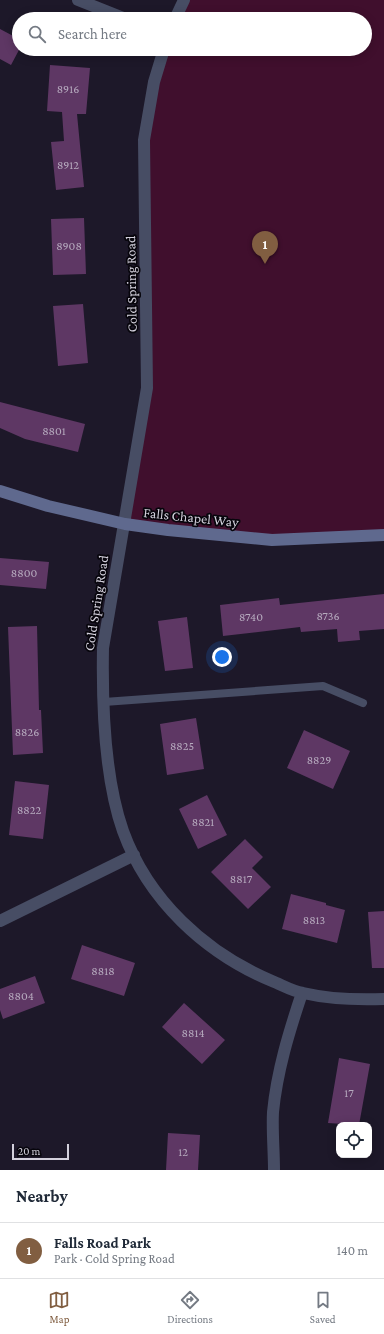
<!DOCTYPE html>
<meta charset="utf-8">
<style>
:root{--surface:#fff;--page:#f2f2f3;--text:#1f2937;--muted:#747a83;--line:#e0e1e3;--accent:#815e41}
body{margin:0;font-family:"Crimson Pro",serif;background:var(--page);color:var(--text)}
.controls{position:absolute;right:12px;bottom:12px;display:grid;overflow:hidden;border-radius:8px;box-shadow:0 2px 10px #0003}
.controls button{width:36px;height:36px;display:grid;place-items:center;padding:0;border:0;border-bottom:1px solid var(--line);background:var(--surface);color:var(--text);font:20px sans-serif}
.scale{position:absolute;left:12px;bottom:10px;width:57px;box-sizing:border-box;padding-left:4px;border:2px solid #d3d0dc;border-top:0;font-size:11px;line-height:14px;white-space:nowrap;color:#d3d0dc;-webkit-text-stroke:3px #07050c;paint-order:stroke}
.you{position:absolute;left:222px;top:657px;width:14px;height:14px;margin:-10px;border:3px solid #fff;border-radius:50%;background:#1a73e8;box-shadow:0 0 0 6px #1a73e833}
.badge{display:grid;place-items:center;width:26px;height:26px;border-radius:50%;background:var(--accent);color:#fff;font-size:13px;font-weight:700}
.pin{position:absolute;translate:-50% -33px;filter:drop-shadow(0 1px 2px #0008)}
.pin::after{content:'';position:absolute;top:21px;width:14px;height:12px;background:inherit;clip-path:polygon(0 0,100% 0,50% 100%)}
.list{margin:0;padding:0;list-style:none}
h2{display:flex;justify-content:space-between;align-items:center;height:52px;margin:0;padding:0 16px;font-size:17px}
h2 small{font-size:13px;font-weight:400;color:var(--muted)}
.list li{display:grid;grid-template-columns:26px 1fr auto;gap:12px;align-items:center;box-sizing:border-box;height:56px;padding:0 16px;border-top:1px solid var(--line)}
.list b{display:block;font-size:15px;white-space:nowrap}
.list p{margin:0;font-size:13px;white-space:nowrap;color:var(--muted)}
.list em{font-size:13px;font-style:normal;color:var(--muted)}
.icon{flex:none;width:22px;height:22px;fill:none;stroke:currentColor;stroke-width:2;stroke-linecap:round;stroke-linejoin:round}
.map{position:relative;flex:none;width:384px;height:1170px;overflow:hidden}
.search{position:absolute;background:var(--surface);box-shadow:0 2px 10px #0003;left:12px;right:12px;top:12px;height:44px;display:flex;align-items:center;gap:10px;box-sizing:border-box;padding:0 14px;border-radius:22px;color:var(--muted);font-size:15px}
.sheet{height:108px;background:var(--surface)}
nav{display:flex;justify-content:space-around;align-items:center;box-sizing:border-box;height:56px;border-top:1px solid var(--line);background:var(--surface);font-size:11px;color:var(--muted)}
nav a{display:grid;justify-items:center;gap:2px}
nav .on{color:var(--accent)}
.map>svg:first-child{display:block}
.green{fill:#400f2d}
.building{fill:#5e3764}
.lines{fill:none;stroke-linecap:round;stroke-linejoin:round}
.lane{stroke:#474d64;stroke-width:8}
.street{stroke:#474d64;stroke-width:12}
.secondary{stroke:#5f698e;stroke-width:12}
.labels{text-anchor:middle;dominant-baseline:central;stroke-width:3.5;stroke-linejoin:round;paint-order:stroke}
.number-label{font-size:12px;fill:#b6aabe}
.street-label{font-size:14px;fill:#d3d0dc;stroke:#07050c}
</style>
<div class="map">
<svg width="384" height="1170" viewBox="0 0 384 1170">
<rect width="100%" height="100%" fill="#1d1829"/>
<path class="green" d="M184,0H384V535L316,539L125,524L147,388L144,140L164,49H365V19H175Z"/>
<path class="building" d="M0,29L19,39V50L11,65L0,59Z
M50,65L90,68L86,114H77L84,187L56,190L51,142L64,141L62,112L47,111Z
M84,218L86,274L53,275L51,219Z
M83,304L88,363L58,366L53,306Z
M0,402L85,424L78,452L25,439L0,428Z
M0,558L49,562L46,589L0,585Z
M384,594V629L359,631L360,640L338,642L337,629L301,632L300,627L223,636L220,605L279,598L280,605Z
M187,617L193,668L165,671L158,621Z
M37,626L39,710H41L43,753L13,755L8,627Z
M196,718L204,769L167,775L160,724Z
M304,730L350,751L333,789L287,768Z
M15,781L49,785L43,839L9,835Z
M207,795L227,835L198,849L179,809Z
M245,839L263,857L252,868L271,887L248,909L211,872Z
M291,894L326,903V905L345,910L337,943L282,929Z
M384,911V968H372L368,912Z
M82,945L135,963L124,996L71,979Z
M35,976L45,1003L3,1019L0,1010V989Z
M184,1003L225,1040L202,1064L162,1027Z
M339,1058L370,1064L359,1125L328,1123Z
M168,1133L200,1135L198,1170H166Z"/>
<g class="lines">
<path class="lane" d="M104,702L323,686L363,703"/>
<path class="street" d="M78,0L126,19
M175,19L184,0
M164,49L154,82L144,140L147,388L103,648C102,705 104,777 123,831C148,900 205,953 272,981C282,985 292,991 303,993C329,999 357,1000 384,999
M0,921L134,855
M274,1170C274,1151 272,1131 273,1112C277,1071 289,1032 302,993"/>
<path class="secondary" d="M0,491L48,506L125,524L168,530L272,540L384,535"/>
</g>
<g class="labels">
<g class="number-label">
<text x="68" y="89">8916</text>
<text x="68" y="165">8912</text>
<text x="69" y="246">8908</text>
<text x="54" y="431">8801</text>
<text x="24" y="573">8800</text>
<text x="328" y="616">8736</text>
<text x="251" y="617">8740</text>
<text x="27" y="732">8826</text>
<text x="182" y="746">8825</text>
<text x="319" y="760">8829</text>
<text x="29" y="810">8822</text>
<text x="203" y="822">8821</text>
<text x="241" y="879">8817</text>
<text x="314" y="920">8813</text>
<text x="103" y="971">8818</text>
<text x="21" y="996">8804</text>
<text x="193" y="1033">8814</text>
<text x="349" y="1093">17</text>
<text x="183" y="1152">12</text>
</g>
<g class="street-label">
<text transform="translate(131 284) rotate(-91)">Cold Spring Road</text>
<text transform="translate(191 517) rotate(6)">Falls Chapel Way</text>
<text transform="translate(96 603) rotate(-81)">Cold Spring Road</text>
</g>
</g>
</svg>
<div class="controls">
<button><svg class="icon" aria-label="locate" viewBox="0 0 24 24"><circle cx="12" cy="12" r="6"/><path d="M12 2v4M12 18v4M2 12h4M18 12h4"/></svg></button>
</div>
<div class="scale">20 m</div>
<div class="you"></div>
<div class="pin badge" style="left:265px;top:264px">1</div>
<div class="search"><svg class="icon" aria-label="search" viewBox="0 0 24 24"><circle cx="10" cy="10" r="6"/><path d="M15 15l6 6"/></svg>Search here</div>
</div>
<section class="sheet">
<h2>Nearby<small></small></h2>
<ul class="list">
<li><span class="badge">1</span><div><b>Falls Road Park</b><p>Park · Cold Spring Road</p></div><em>140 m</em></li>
</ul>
</section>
<nav>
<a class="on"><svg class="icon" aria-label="map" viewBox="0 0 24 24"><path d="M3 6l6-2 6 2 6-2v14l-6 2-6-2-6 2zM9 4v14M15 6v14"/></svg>Map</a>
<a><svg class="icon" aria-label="directions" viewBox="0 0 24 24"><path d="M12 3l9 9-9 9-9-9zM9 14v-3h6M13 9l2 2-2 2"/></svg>Directions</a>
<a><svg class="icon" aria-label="saved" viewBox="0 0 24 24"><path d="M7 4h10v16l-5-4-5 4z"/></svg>Saved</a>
</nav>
